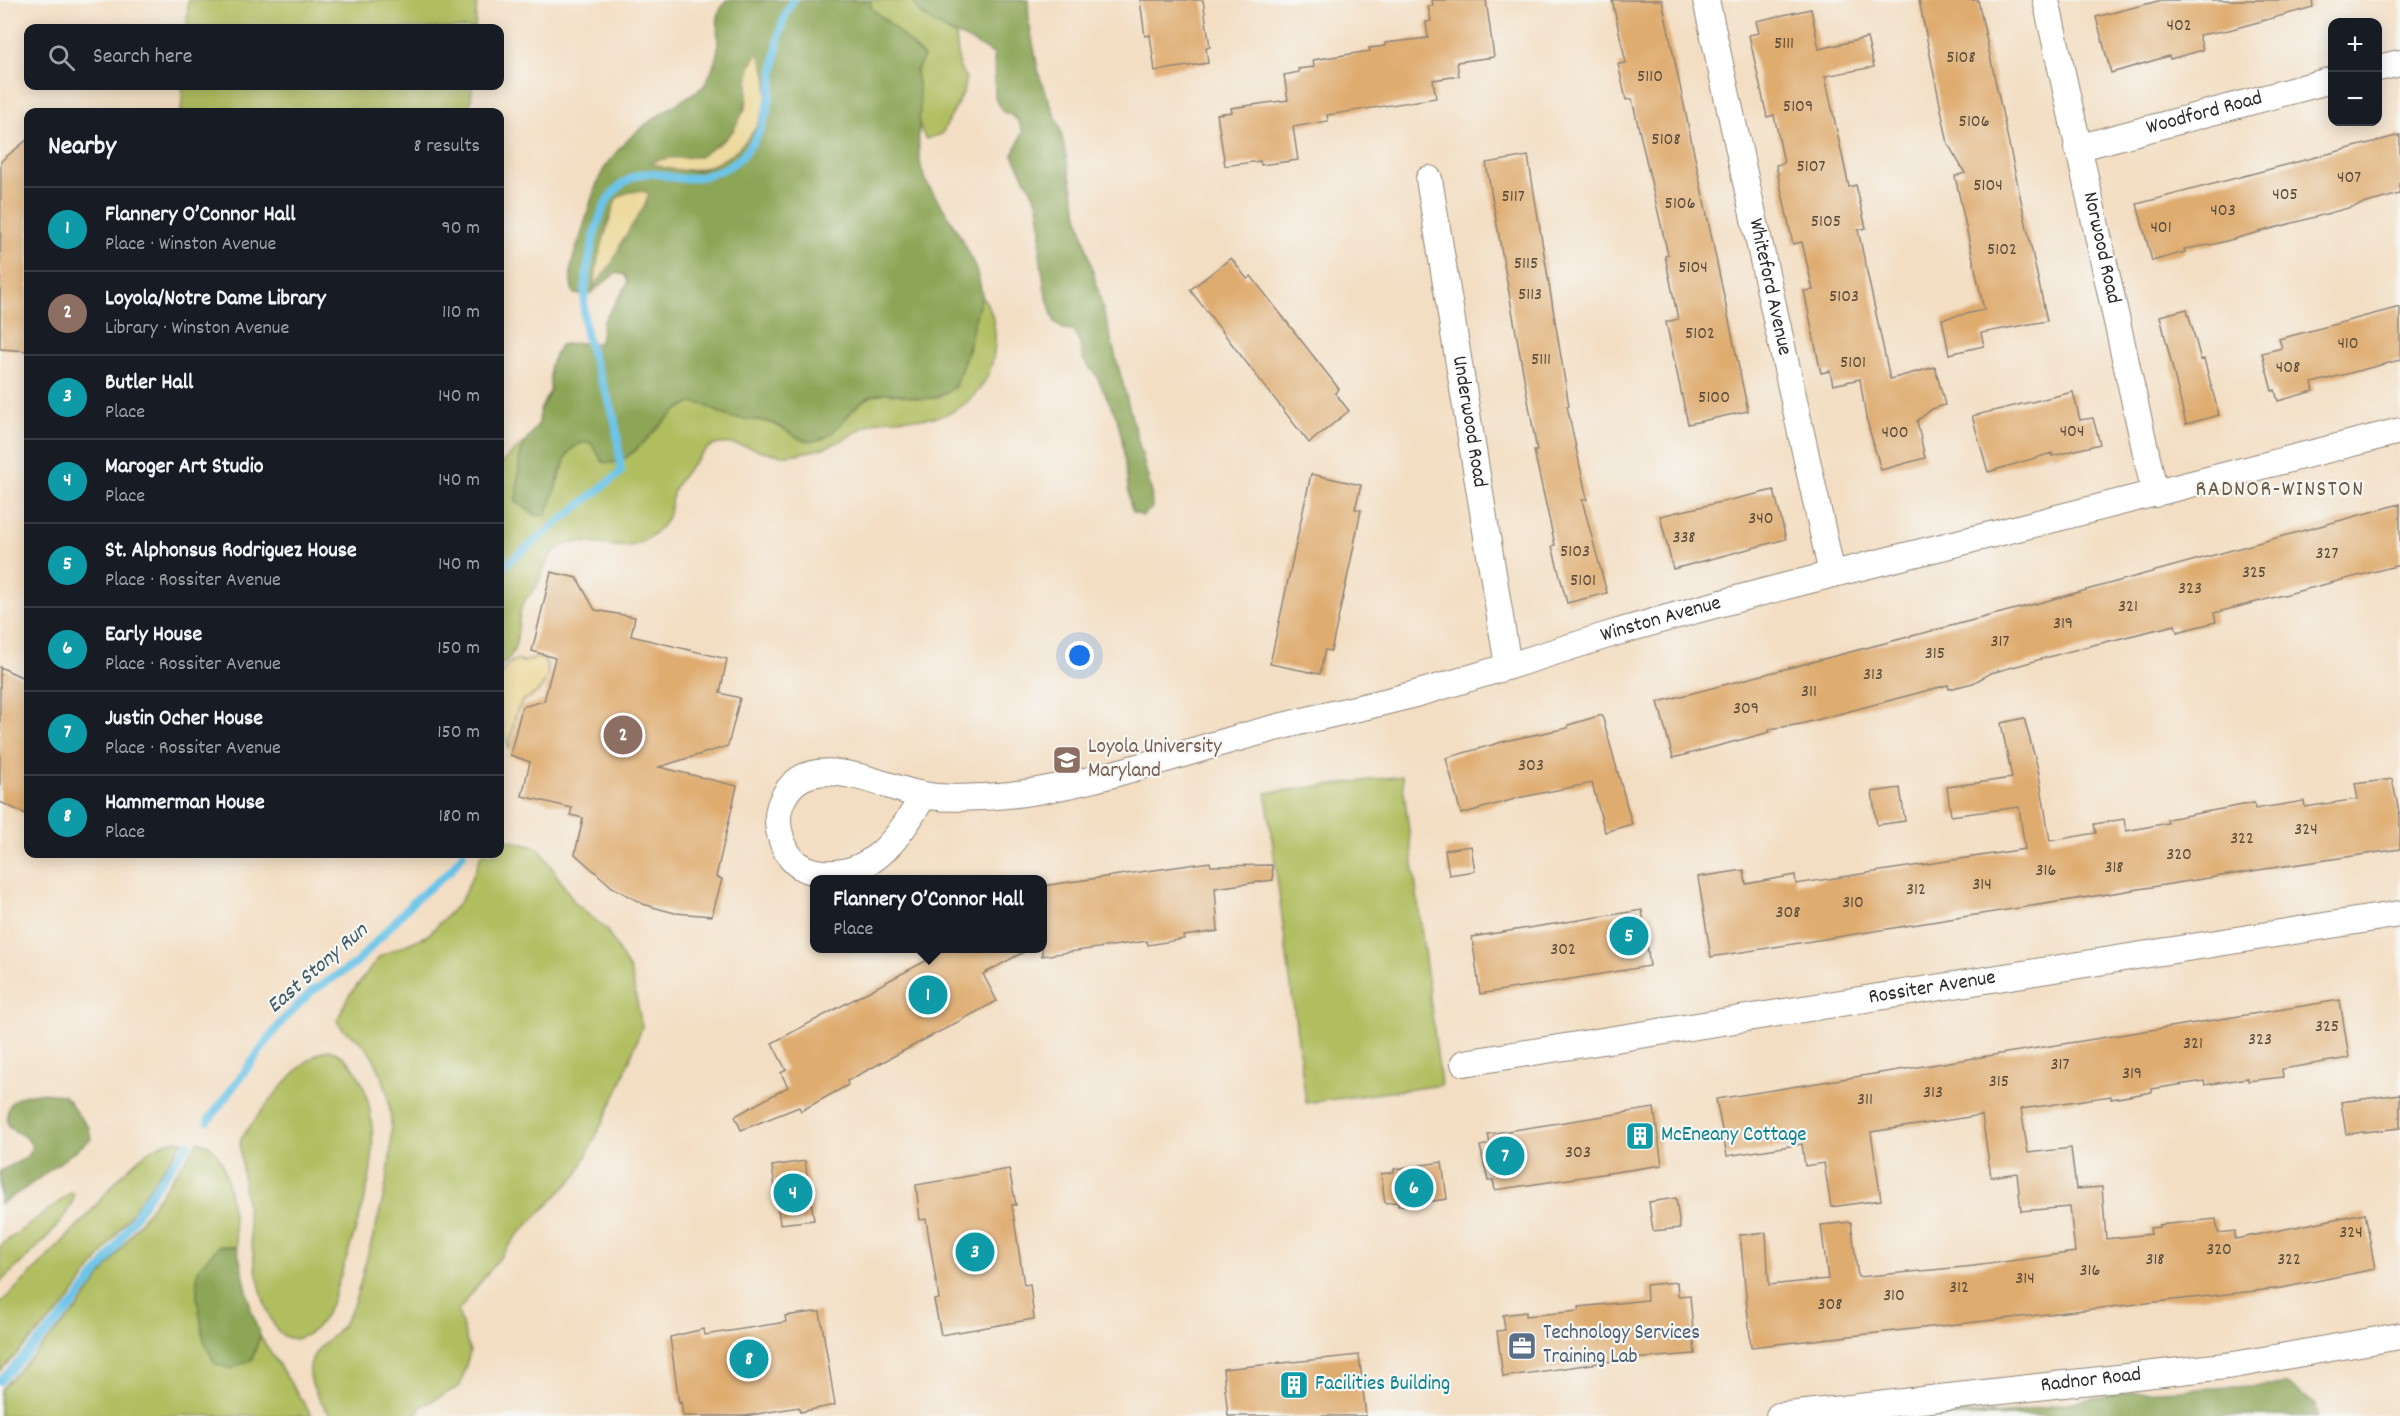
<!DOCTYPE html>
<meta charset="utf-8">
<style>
:root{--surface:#171b24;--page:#242831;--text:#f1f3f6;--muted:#9ea1a6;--line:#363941;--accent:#db2777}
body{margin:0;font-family:Dekko,sans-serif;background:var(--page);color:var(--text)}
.controls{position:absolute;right:18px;top:18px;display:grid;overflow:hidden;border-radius:12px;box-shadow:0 3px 15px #0003}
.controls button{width:54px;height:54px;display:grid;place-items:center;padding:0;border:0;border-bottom:2px solid var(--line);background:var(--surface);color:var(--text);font:30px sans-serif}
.you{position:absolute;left:1080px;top:656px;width:21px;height:21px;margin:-15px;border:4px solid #fff;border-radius:50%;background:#1a73e8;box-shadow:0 0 0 9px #1a73e833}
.badge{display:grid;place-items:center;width:39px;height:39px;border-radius:50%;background:var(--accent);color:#fff;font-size:20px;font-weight:700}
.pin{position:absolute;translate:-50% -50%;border:3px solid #fff;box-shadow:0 2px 6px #0006}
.popup{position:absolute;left:810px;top:875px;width:237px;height:78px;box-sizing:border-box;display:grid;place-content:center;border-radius:12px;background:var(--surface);filter:drop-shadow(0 2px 4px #0005);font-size:20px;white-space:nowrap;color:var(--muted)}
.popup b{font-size:22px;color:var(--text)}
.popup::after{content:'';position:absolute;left:50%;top:100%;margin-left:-12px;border:12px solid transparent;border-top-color:var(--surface)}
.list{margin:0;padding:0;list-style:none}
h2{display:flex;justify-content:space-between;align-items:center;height:78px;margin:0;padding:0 24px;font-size:26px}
h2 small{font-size:20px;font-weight:400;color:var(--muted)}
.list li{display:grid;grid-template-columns:39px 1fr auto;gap:18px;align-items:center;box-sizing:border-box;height:84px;padding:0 24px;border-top:2px solid var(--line)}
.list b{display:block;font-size:22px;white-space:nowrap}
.list p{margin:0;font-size:20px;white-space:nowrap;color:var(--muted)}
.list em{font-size:20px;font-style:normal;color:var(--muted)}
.icon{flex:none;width:33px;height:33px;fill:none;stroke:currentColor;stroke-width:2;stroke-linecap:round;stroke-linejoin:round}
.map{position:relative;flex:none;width:2400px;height:1416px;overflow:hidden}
.search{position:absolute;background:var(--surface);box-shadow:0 3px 15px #0003;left:24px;top:24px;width:480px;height:66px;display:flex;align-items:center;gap:15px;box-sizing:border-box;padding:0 21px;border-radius:12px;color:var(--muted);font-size:22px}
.panel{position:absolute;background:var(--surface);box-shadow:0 3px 15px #0003;left:24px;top:108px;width:480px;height:750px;border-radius:12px}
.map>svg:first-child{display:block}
.green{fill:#b1be60;stroke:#6e7446;stroke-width:1.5}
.forest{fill:#8ca556;stroke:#5c6840;stroke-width:1.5;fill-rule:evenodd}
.sand{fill:#eeda9e;stroke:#8c8264;stroke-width:1.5}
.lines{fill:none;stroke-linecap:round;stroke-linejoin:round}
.stream{stroke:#6cc4e9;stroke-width:8}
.building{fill:#dfac6f}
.minor-casing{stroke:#8f8477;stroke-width:28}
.minor{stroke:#fff;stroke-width:26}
.labels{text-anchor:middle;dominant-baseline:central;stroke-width:4.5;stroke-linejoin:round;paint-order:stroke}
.number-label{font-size:18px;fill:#584b3c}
.street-label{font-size:21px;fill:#2b2b2b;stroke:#f6f6f2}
.education-label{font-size:21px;fill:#785e54;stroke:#f6f6f2;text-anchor:start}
.culture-label{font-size:21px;fill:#0d838f;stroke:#f6f6f2;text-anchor:start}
.service-label{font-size:21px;fill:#4e5e75;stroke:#f6f6f2;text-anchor:start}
.neighbourhood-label{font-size:22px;letter-spacing:1.5px;fill:#6a5843;stroke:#f6f6f2}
.water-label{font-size:22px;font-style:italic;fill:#3e5964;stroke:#f6f6f2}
</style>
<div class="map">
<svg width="2400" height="1416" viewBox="0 0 2400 1416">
<rect width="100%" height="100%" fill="#f6f6f2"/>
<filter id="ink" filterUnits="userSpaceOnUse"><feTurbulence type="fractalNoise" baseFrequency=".0167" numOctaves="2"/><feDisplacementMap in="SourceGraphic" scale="12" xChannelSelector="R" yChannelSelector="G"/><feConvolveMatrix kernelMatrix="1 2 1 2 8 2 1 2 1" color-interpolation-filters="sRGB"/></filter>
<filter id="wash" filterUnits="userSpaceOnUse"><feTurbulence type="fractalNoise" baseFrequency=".008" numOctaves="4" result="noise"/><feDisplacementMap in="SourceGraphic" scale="24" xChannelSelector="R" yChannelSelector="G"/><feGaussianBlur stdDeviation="1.35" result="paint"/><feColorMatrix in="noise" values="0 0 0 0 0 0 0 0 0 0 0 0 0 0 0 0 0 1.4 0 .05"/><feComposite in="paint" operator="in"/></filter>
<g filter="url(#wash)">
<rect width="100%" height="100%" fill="#f3dec3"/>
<path class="green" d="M188,0H477L475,28H187Z
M870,0H912L920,14L956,36L959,67L966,78L963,93L942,134L926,139C915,121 920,115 919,94C917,57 900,30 871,8Z
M183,86H472L470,112H181Z
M982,296C994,311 997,333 994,352C991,384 964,414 930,418C913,420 892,416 876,422C862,427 849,437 836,443C821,450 804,453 787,455C765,456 734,437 712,446C703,449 681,477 676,486C670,496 672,511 666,521C663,527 652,535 647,539C619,560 582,528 555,551C546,558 542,577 536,587C531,594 523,600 521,609C516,628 521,655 500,665V464L526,441L520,456L516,502L536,515H545L562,470L566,455L574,446L583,442L591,443L597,451H635C646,438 675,405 692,403C704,401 716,412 727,416C737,419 749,418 759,420C776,423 788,431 802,440L845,418L859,403L873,395L887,393L901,395L954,388L968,351L975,316Z
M1402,776L1441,1085L1306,1103L1266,793Z
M500,838L539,848L575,903L606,929L631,972L642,1027L619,1088L577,1175L516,1237L458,1311L470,1352L460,1386L422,1406L415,1416H331C321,1401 308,1386 310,1367C312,1348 333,1338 343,1324C355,1307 360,1284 365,1264C380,1213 398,1157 389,1103C386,1082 374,1052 357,1039C348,1032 343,1032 337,1021L348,997L380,956L428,935L460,902L477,867L481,854H500Z
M329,1050C372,1062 377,1137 370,1174C365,1204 354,1234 345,1262C337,1284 332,1312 315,1329C310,1334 302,1337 295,1339C289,1338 283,1337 279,1332C253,1302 245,1190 240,1149L241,1139C257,1116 302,1054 329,1050Z
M171,1141H183L65,1306L0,1371V1303C29,1277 56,1249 83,1220C109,1192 132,1153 171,1141Z
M199,1141C205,1144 211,1145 215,1151C230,1168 233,1223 237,1247L219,1246L252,1359L260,1336L312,1416H0V1390L77,1309Z
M71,1193L74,1194C73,1218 18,1266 0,1282V1246Z"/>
<path class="forest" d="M726,0H870L871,8L887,21L924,57L916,71C918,83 920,95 920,107C919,132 915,157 926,181C932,193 941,204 948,216C963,239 979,269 982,296C973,322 969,349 959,375C958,378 956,384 954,387C953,388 948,392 947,392C919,410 899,385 872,396C845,407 837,447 804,440C793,437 783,427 772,423C757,418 741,421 727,416C715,412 702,400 689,404C660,414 632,471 603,462L591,443C559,437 559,494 545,515H536L516,502L520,456L526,441L539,423L540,410L550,391V366L560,345L577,343H600L603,322L628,283L625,275L616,273L588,295L574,294C566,275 574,254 581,235C588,213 593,186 606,166C631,128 666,111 703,87C709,79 718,57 718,46C718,27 714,16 726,0ZM750,66C754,77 763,90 765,101C769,129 718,171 692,171C680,172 664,165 651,162C666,158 682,161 697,157C703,155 709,150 713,147C747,126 747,102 750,66ZM645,205C625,230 616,262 594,285L609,218Z
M912,0H1028L1029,22L1039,75L1060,128L1079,219L1151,489L1152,508L1142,516L1133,512L1130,504L1122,439L1117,418L1096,375L1083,359L1079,341L1073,330L1063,329L1055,322L1052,315L1045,290L1040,256L1041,227L1038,203L1013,155L1023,132C1019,120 1015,115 1003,112L995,98L994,55C968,33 931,34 912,0Z
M39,1093L63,1095L70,1102L75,1111L89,1128L91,1139L26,1188L0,1204V1171L26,1158L32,1147C28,1135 20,1136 11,1128C7,1125 7,1120 7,1115C9,1097 23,1095 39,1093Z
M219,1246L237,1247L251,1309L260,1336L252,1359L231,1369L215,1364L204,1341L197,1297V1276L199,1267Z
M2288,1384L2316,1405L2317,1416H1928L1947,1412L2001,1415L2123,1393Z"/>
<path class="sand" d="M758,53C794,118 716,196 650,162L670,158L699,157L723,141L733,131L746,107L750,66Z
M639,191L649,193L645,205L622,241L612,263L594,287L598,258L616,199L626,193Z
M537,658L544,659C555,677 539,695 523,700L516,713L509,750C503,729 491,688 504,669C506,665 512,662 515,660L524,662Z"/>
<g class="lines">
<path class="stream" d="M500,569L621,472C619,454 618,435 614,417C606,387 589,357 585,326C581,295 591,233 605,205C611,193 621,183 633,177C649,169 661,176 677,178C697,181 727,171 741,157C786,113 763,49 793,0
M208,1121L282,1021L312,991L355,964L415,900L450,871L463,854
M0,1381L70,1309L108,1259L145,1201L188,1144"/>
</g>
<g id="blocks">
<path class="building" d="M1140,0H1203L1210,47L1206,48L1208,63L1155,71L1150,35L1145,36Z
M1432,0H1486L1494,57L1457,62L1459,76L1433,80L1436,98L1327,115L1328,121L1293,127L1298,160L1261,165L1260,161L1225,166L1217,114L1232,112L1231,108L1288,100L1284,75L1299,72L1298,69L1314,67L1313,60L1370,51L1369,48L1385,46V43L1428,38L1426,22L1431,21L1428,6H1433Z
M1612,0H1662L1748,411L1688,424L1666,322L1678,319L1665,256L1668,255L1632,99L1626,100L1618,64L1626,63Z
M1919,0H1978L2047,321L1981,333L1984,346L1949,354L1942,319L1984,310L1955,176L1965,173L1948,144Z
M2162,0H2312L2313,7L2229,30L2199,35L2203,50L2170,59L2169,56L2111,73L2096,17Z
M1811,9L1819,49L1867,38L1874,67L1825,76L1849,187L1856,185L1866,228L1858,230L1890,379L1935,367L1945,405L1932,409L1917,421L1925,458L1881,470L1866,418L1860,379L1833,385L1830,371L1821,373L1804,291L1813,290L1802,242L1793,244L1776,165L1784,163L1774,115L1767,117L1749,35L1759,33L1756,21Z
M2400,135V194L2215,244L2184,249L2185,252L2152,261L2137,204Z
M28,139V351L0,349L1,161Z
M1528,156L1569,406H1567L1587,499L1582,500L1607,593L1567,603L1552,546L1555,545L1534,451H1537L1486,163Z
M1231,258L1247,279L1251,276L1339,389L1335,393L1349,411L1309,443L1190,290Z
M2400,307V360L2312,383L2314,391L2278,401L2275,390L2272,391L2262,353L2282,348L2279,339Z
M2187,309L2201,360L2204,359L2219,415L2186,424L2160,316Z
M2073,392L2080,420L2093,418L2100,444L2052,456V453L1988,472L1972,416Z
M1311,474L1361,485L1355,509L1361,510L1350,565L1331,651L1325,650L1320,674L1270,664Z
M1774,490L1786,539L1673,569L1660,516Z
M2400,504V565L2214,613L2216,622L2177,632L2175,625L2085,647L1991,673L1973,683L1949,689L1948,685L1801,724L1769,729L1770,732L1673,758L1658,702L2039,603Z
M551,572L577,578L595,610L635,617L631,636L727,659L720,693L740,698L728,746L659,767L737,786L716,877L722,879L712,916L675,913L660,909L643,904L612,887L575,854L583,818L570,815L572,808L522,796L530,762L510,755L522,707L544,701L555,658L532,651Z
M0,667L28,680V815L0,802Z
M1602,715L1632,824L1605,832L1592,783L1522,797L1461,814L1446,758L1509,740L1568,728V725Z
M2024,718L2038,769L2050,841L2096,833L2094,824L2124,819L2126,831L2168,823L2167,819L2254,803L2255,809L2304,801L2305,807L2358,799L2355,784L2392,779L2400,816V849L2265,869L1711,957L1698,877L1744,870L1746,884L1795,875L1796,884L2025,849L2019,807L1951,816L1947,787L2012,778L2001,723Z
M1900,788L1905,821L1877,825L1872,792Z
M1471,846L1475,871L1449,875L1445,850Z
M1210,862L1211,866L1272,865L1273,880L1215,888L1218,931L1183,936L1184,939L1148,945L1147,941L1042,956V886Z
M1642,910L1650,966L1480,994L1472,937Z
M937,948H1031L983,974L997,1001L847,1081L848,1085L801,1111L799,1107L741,1130L735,1116L788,1087L781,1073L786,1070L772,1043L935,956Z
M2340,1000L2349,1058L2282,1069L2283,1077L2248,1081V1078L2205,1085L2204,1081L2152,1089V1092L2111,1099V1096L2021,1109L2028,1153L2071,1148L2076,1189L2102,1187L2106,1239L2151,1234L2150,1228L2159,1227V1225L2216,1219L2218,1233L2235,1231V1239L2365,1213L2375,1269L2282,1288L1751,1347L1740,1235L1766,1233L1769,1285L1828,1279L1821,1225L1851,1222L1858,1277L1974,1266L2075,1252L2070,1207L2021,1211L2017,1173L1991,1177L1982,1115L1871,1132L1881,1200L1831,1207L1824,1163L1805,1166L1802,1144L1727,1156L1716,1099Z
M2400,1094V1128L2346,1134L2341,1102Z
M1654,1108L1662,1165L1495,1190L1493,1180L1488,1181L1480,1146L1490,1144L1488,1134Z
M805,1161L814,1220L780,1224L772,1166Z
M1442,1162L1447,1199L1398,1206V1202L1385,1203L1381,1174L1394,1172V1169Z
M1009,1169L1016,1205H1012L1024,1285L1030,1284L1034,1319L941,1335L934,1300L939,1299L928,1232L926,1219L920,1220L916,1185Z
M1676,1198L1680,1228L1653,1231L1649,1202Z
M1677,1282L1678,1296L1690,1295L1695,1354L1619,1360L1503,1377L1497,1331L1505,1330L1503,1315L1526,1312V1316L1579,1311V1307L1647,1300L1646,1285Z
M814,1312H820L835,1405L800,1412L799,1407L745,1416H683L681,1402L679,1403L670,1337L704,1329L705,1335L786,1322L785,1316Z
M1359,1355L1366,1416H1228L1223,1369Z"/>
</g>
</g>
<g filter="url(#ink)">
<use href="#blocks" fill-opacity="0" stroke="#8f8477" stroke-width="1.5"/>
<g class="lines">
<g class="minor-casing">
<g id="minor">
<path id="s1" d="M1706,0L1832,574"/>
<path id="s2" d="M2046,0L2155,494"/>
<path d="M2378,68L2400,63"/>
<path id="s3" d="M2077,148L2332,80"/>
<path id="s4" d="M1429,179L1508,666"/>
<path id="s5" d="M924,795C900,834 876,876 824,873C811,872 799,868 791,858C780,843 774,820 781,803C804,745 877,785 918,794C940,799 963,798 985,797C1067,793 1158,760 1238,738C1296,721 1356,710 1415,694C1480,676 1544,655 1608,635C1744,595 1881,562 2018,528C2145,496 2273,463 2400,431"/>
<path id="s6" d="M1464,1063L2400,914"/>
<path id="s7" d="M1779,1416L2234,1365L2400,1336"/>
</g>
</g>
<use href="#minor" class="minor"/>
</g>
</g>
<defs>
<g id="university-square" transform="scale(1.5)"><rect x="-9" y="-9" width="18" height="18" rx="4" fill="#8d6e63" stroke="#f6f6f2"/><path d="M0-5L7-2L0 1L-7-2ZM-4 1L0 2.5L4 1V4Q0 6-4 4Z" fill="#fff"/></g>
<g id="building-square" transform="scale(1.5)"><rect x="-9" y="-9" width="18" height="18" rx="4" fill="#0f9aa8" stroke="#f6f6f2"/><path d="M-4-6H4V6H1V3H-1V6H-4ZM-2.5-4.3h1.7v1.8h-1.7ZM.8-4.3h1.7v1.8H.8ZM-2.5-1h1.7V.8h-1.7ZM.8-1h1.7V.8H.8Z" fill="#fff"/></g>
<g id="office-square" transform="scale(1.5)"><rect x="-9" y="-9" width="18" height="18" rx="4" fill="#5c6f8a" stroke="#f6f6f2"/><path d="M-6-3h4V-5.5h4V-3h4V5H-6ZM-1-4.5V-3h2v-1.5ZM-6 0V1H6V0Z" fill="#fff"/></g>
</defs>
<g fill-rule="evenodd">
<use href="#university-square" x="1067" y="760"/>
<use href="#building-square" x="1640" y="1136"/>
<use href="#office-square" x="1522" y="1346"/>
<use href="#building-square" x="1294" y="1385"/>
</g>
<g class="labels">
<g class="number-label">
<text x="2179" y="26">402</text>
<text x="1784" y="44">5111</text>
<text x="1961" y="58">5108</text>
<text x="1650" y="77">5110</text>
<text x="1798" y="107">5109</text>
<text x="1974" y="122">5106</text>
<text x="1666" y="140">5108</text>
<text x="1811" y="167">5107</text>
<text x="2349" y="178">407</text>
<text x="1988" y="186">5104</text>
<text x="2285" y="195">405</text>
<text x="1513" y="197">5117</text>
<text x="1680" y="204">5106</text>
<text x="2223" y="211">403</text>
<text x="1826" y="222">5105</text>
<text x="2161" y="228">401</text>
<text x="2002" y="250">5102</text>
<text x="1526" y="264">5115</text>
<text x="1693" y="268">5104</text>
<text x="1530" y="295">5113</text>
<text x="1844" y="297">5103</text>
<text x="1700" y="334">5102</text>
<text x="2348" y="344">410</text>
<text x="1541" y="360">5111</text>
<text x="1853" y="363">5101</text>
<text x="2288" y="368">408</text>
<text x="1714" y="398">5100</text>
<text x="2072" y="432">404</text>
<text x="1895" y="433">400</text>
<text x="1761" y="519">340</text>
<text x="1684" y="538">338</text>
<text x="1575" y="552">5103</text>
<text x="2327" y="554">327</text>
<text x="2254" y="573">325</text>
<text x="1583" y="581">5101</text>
<text x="2190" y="589">323</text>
<text x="2128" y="607">321</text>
<text x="2063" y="624">319</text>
<text x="2000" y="642">317</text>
<text x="1935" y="654">315</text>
<text x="1873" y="675">313</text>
<text x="1809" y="692">311</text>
<text x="1746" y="709">309</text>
<text x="1531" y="766">303</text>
<text x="2306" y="830">324</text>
<text x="2242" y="839">322</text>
<text x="2179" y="855">320</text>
<text x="2114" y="868">318</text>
<text x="2046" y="871">316</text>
<text x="1982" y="885">314</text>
<text x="1916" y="890">312</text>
<text x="1853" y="903">310</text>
<text x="1788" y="913">308</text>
<text x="1563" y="950">302</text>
<text x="2327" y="1027">325</text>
<text x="2260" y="1040">323</text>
<text x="2193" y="1044">321</text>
<text x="2060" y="1065">317</text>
<text x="2132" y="1074">319</text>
<text x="1999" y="1082">315</text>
<text x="1933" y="1093">313</text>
<text x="1865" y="1100">311</text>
<text x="1578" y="1153">303</text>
<text x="2351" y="1233">324</text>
<text x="2219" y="1250">320</text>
<text x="2155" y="1260">318</text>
<text x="2289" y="1260">322</text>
<text x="2090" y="1271">316</text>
<text x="2025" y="1279">314</text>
<text x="1959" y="1288">312</text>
<text x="1894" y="1296">310</text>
<text x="1830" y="1305">308</text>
</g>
<g class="street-label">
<text stroke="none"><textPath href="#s3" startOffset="132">Woodford Road</textPath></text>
<text stroke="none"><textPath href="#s2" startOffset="254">Norwood Road</textPath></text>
<text stroke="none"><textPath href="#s1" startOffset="294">Whiteford Avenue</textPath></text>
<text stroke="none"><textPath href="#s4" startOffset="246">Underwood Road</textPath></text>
<text stroke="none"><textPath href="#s5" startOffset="1150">Winston Avenue</textPath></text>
<text stroke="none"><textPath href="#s6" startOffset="474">Rossiter Avenue</textPath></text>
<text stroke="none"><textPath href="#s7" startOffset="314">Radnor Road</textPath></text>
</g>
<g class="education-label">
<text x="1088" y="748">Loyola University<tspan x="1088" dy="24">Maryland</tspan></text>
</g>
<g class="culture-label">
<text x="1661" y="1136">McEneany Cottage</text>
<text x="1315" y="1385">Facilities Building</text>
</g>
<g class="service-label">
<text x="1543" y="1334">Technology Services<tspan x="1543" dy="24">Training Lab</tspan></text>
</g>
<g class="neighbourhood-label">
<text x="2280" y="490">RADNOR-WINSTON</text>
</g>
<g class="water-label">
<text transform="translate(318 969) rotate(-41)">East Stony Run</text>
</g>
</g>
</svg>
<div class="controls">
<button>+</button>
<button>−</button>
</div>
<div class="you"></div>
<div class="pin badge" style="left:928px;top:995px;background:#0f9aa8">1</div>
<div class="popup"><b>Flannery O’Connor Hall</b>Place</div>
<div class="pin badge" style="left:623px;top:735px;background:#8d6e63">2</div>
<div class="pin badge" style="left:975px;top:1252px;background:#0f9aa8">3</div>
<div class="pin badge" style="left:793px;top:1193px;background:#0f9aa8">4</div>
<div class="pin badge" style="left:1629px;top:936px;background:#0f9aa8">5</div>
<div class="pin badge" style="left:1414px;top:1188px;background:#0f9aa8">6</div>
<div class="pin badge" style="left:1505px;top:1156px;background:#0f9aa8">7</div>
<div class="pin badge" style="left:749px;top:1359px;background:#0f9aa8">8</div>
<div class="search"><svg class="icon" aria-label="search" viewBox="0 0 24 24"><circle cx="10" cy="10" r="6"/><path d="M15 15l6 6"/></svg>Search here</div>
<section class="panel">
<h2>Nearby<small>8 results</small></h2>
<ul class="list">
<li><span class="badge" style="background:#0f9aa8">1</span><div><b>Flannery O’Connor Hall</b><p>Place · Winston Avenue</p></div><em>90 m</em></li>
<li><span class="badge" style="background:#8d6e63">2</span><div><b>Loyola/Notre Dame Library</b><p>Library · Winston Avenue</p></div><em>110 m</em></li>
<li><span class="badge" style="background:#0f9aa8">3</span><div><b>Butler Hall</b><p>Place</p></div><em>140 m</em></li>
<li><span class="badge" style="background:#0f9aa8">4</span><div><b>Maroger Art Studio</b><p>Place</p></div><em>140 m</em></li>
<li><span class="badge" style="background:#0f9aa8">5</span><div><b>St. Alphonsus Rodriguez House</b><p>Place · Rossiter Avenue</p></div><em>140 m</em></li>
<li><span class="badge" style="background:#0f9aa8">6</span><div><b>Early House</b><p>Place · Rossiter Avenue</p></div><em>150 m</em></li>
<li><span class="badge" style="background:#0f9aa8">7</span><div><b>Justin Ocher House</b><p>Place · Rossiter Avenue</p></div><em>150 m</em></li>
<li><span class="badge" style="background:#0f9aa8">8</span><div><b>Hammerman House</b><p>Place</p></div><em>180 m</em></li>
</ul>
</section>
</div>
